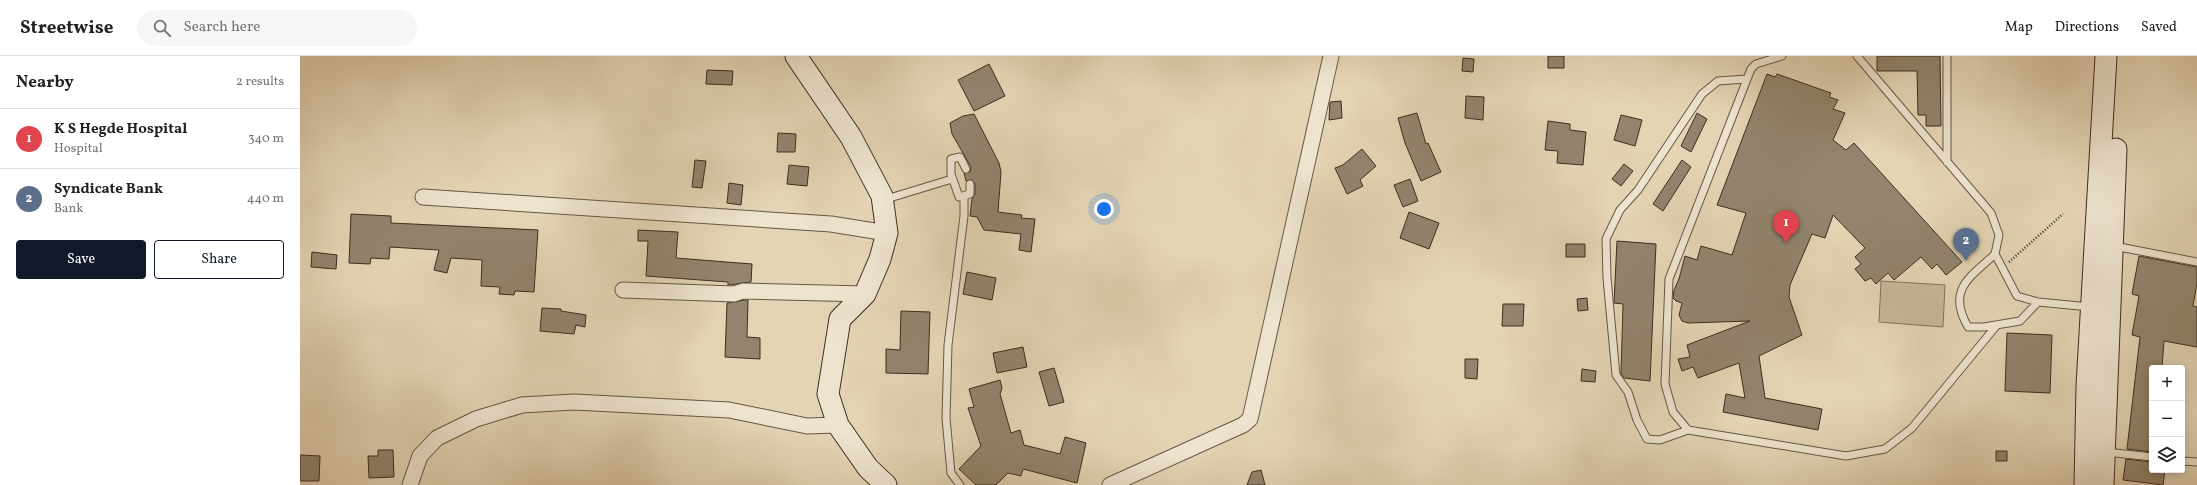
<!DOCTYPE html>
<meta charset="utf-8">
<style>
:root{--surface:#fff;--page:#f6f6f6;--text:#202124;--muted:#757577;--line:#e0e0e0;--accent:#111827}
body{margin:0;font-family:Vollkorn,serif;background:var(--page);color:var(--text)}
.controls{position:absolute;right:12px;bottom:12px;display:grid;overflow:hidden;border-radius:4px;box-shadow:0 2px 10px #0003}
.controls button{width:36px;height:36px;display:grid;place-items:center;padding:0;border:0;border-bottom:1px solid var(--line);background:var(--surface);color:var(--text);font:20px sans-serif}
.you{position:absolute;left:804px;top:153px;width:14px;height:14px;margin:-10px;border:3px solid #fff;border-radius:50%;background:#1a73e8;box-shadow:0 0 0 6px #1a73e833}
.badge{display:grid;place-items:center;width:26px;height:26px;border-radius:50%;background:var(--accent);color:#fff;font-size:13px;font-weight:700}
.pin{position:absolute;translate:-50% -33px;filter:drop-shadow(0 1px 2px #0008)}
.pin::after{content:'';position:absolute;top:21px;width:14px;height:12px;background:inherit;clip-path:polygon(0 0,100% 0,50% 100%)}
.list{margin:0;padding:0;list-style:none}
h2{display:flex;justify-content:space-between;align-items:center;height:52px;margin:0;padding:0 16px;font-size:17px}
h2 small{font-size:13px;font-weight:400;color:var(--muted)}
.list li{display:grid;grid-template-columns:26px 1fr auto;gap:12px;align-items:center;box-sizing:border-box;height:60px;padding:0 16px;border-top:1px solid var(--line)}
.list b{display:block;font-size:15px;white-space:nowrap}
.list p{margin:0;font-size:13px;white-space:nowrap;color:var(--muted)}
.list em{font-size:13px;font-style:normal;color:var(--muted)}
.actions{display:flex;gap:8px;padding:12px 16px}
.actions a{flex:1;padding:9px 0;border:1px solid var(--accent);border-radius:4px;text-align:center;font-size:14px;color:var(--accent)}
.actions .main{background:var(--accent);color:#fff}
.icon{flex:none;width:22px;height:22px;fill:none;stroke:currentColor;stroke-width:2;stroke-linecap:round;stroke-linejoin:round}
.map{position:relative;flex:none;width:1897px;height:429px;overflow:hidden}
header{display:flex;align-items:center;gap:24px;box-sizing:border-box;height:56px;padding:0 20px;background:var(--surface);border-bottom:1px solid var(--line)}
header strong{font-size:19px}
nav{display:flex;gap:22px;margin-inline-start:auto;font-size:14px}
.search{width:280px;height:36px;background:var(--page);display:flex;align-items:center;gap:10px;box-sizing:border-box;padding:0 14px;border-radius:22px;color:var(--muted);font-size:15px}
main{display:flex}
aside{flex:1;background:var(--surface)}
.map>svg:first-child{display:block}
.green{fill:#c6b89b;stroke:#80735e}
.building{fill:#92846d;stroke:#3b2e20}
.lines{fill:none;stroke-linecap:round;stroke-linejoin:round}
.service-casing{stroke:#655845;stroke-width:9}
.minor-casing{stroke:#655845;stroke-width:17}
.secondary-casing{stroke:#3b2e20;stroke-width:23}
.path{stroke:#3b2e20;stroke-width:2.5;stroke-dasharray:1 2;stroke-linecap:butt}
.service{stroke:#ede3ce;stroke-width:7}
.minor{stroke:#ede3ce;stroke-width:15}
.secondary{stroke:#ede3ce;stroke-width:21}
</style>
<header>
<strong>Streetwise</strong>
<div class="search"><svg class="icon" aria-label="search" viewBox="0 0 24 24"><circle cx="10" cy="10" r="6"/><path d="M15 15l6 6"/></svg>Search here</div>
<nav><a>Map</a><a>Directions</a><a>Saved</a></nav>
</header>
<main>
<aside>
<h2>Nearby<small>2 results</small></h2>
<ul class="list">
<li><span class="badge" style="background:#e0444e">1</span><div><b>K S Hegde Hospital</b><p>Hospital</p></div><em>340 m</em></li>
<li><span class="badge" style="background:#5c6f8a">2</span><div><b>Syndicate Bank</b><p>Bank</p></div><em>440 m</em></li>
</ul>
<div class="actions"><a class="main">Save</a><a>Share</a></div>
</aside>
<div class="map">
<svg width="1897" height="429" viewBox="0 0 1897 429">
<rect width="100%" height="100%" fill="#e3d4b4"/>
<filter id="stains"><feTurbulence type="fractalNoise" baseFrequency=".005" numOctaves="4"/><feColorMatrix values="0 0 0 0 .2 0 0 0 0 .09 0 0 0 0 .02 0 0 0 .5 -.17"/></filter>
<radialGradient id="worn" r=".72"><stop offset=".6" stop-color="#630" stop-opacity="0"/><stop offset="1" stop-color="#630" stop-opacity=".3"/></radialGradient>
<path class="green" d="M1581,225L1645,229L1643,271L1579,266Z"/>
<path class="building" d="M1248,0H1264V12H1248Z
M1577,0H1640L1641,70H1626V59H1618L1617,15H1577Z
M1163,2L1174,3L1173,16L1162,15Z
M689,8L705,40L674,55L658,24Z
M407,14L433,15L432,29L406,28Z
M1467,18L1475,21L1477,18L1531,37L1529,41L1538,44L1533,53L1545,57L1533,84L1546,94L1554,87L1662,206L1646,219L1637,208L1632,213L1621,201L1594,224L1588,217L1576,228L1571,222L1565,225L1555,213L1561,208L1555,201L1565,192L1533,159L1525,182L1512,178L1490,229L1489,241L1502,279L1459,300L1465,342L1522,353L1518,374L1423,356L1426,338L1445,342L1439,307L1398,322L1393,311L1382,315L1378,303L1390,301L1387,289L1450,265L1388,267L1382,265L1379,259L1382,247L1376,245L1373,242L1374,234L1379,223L1385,200L1397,204L1401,190L1432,199L1446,157L1417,149Z
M1166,40L1184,41L1183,64L1165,62Z
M1041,45L1042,62L1029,64L1030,46Z
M1117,57L1126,88L1128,87L1141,116L1121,125L1105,87L1098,62Z
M1397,57L1407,63L1391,96L1381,90Z
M674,58L699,107L701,116L698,156L722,159L721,162L735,163L731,196L719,194L721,178L684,174L677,161L670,160L672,143L675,138V128L672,124L666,125L664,117L670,116L671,111L652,78L650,67L663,60Z
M1321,59L1342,64L1335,90L1314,84Z
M1248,65L1270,68V74L1286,76L1283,109L1257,107L1258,95L1245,94Z
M478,77L496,78L495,96H477Z
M1062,93L1076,110L1060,124L1063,130L1047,138L1035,112L1043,109Z
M395,104L406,105L402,132L392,131Z
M1382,104L1391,111L1363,155L1353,148Z
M1324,108L1333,115L1321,130L1312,123Z
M489,109L509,111L507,130L487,128Z
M1110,123L1118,145L1103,151L1094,129Z
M429,127L443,129L441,149L427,147Z
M1109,156L1139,167L1129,193L1100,182Z
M51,158L91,160V167L238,174L234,236L215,235L214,239L199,238L200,231L181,230L182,204L151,202L147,217L134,214L139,194L90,191L89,203L71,202L70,208L49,207Z
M338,174L378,176L376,202L452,208L451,226L428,229V226L346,220L348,185H338Z
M1317,185L1356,188L1350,325L1324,322L1321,318L1323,248L1314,247Z
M1266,188H1285V201H1266Z
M12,196L37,199L36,213L11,211Z
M1839,200L1897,211V227L1893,250L1897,251V291L1864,285L1862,312H1852V396L1827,393L1840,281L1832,279L1839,240L1832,238Z
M667,216L696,222L692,244L663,238Z
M1287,242L1288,254L1278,255L1277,243Z
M444,244H448L447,281L460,282V303L425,301L427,247Z
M1203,248H1224L1223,270H1202Z
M242,252L261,253V255L286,259L285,271L276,269L274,278L240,275Z
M601,255L630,256L628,318L586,317V293L600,294Z
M1707,277L1752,279L1750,337L1705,335Z
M723,291L727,311L697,317L693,297Z
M1165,303H1178L1177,323L1165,322Z
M754,312L764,346L749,350L739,316Z
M1282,313L1296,315L1295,326L1281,325Z
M700,324L702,332L700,338L711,377L720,374L724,389L760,398L765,381L786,387L777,427L723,413L721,420L708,417L696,429H676L659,413L681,390L668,352L674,351L669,333Z
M78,394H93L94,421L69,422L68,400H78Z
M1696,395H1707V405H1696Z
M0,399L20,400L19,425H0Z
M1826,403L1852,406V414H1865L1863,429L1823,424Z
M961,414L965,429H947L952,416Z"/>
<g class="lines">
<g class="service-casing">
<path id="service" d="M1482,0L1456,8L1451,13L1369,223L1365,328L1373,356L1388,374L1546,400L1585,393L1612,372L1697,269
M1557,0L1691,157L1699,179L1695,198L1717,240L1738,246L1790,251
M1647,106V0
M666,113L660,101L651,103V118L659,141L670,138V128
M583,144L652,123
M1814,190L1897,206
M1695,198C1671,221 1646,233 1668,271H1684L1720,265L1738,246
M1388,374L1360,384L1347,383L1337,364L1328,336L1316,319L1307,222L1306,183L1320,154L1338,134L1402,38L1418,25L1446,23
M1806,396L1852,401
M1882,405L1897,406
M660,429L651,417L646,362L648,289L664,160V141"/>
</g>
<g class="minor-casing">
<path id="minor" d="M123,141L531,168L587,177
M323,234L434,238L443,235L565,238
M110,429L120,400L137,382L176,363L222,349L274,346L429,354L507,370L538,369
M810,429L943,369L950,363L1031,0"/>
</g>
<g class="secondary-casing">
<path id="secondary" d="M496,0L551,81L582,140L587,177L580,203L565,238L540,263L528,338L538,369L568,412L586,429
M1785,429L1787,330L1806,0
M1803,429L1816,93"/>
</g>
<path class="path" d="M1709,206L1763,158"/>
<use href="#service" class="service"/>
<use href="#minor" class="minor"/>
<use href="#secondary" class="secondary"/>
</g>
<rect width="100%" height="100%" filter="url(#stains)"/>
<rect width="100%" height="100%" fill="url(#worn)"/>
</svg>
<div class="controls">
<button>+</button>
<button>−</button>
<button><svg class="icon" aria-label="layers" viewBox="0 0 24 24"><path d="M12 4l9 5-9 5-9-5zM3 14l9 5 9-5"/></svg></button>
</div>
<div class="you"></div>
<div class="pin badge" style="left:1486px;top:187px;background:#e0444e">1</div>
<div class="pin badge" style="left:1666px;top:205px;background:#5c6f8a">2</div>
</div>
</main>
